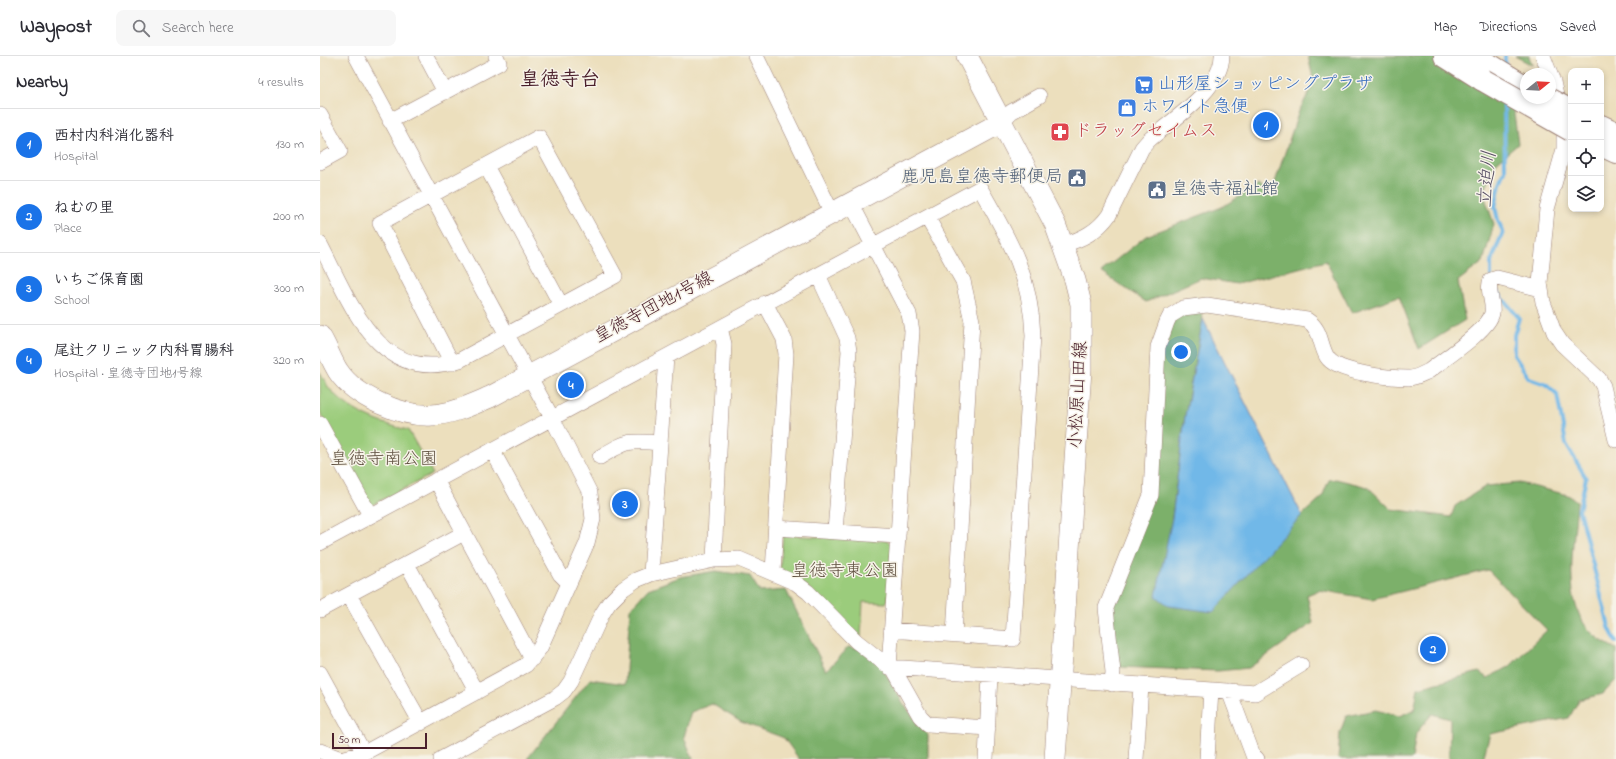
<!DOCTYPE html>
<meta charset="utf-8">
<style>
:root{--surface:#fff;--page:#f7f7f7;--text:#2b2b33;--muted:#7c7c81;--line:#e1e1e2;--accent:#1a73e8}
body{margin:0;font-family:"Indie Flower","Klee One",sans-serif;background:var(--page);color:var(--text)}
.controls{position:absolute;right:12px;top:12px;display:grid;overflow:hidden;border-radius:8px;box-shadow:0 2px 6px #0003}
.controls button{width:36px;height:36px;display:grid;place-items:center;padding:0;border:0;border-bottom:1px solid var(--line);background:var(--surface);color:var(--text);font:20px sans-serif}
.compass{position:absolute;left:1200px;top:12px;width:36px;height:36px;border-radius:50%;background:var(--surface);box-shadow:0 2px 6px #0003;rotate:72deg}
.scale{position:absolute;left:12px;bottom:10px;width:95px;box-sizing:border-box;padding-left:4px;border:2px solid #4a1f2b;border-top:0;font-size:11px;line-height:14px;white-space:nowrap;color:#4a1f2b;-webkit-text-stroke:3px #f7f3e8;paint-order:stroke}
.you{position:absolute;left:861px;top:296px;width:14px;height:14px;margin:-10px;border:3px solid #fff;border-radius:50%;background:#1a73e8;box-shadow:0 0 0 6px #1a73e833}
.badge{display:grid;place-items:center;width:26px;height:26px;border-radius:50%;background:var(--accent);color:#fff;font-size:13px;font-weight:700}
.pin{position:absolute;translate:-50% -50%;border:2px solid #fff;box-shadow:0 1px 4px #0006}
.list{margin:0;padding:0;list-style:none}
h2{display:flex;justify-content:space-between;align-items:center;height:52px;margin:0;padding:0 16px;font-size:17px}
h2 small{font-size:13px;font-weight:400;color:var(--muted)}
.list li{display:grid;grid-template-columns:26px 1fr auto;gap:12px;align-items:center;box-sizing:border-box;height:72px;padding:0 16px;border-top:1px solid var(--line)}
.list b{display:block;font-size:15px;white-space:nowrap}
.list p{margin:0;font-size:13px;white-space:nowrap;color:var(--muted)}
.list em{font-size:13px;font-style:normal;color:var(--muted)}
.icon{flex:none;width:22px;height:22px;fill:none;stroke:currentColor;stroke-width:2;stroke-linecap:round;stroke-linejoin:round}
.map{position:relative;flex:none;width:1296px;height:703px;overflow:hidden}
header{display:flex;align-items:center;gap:24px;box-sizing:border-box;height:56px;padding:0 20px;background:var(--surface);border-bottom:1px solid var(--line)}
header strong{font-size:19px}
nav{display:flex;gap:22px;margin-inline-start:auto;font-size:14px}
.search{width:280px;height:36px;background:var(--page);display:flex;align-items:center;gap:10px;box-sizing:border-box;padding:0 14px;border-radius:8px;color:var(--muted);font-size:15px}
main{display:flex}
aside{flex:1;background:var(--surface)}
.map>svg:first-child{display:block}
.green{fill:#9bcc7b;stroke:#727653}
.forest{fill:#7cb06b;stroke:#63684b}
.water{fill:#71b8e8;stroke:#5e6c8a}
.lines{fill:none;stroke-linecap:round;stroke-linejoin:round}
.stream{stroke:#71b8e8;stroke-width:4}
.street-casing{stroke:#9b7f74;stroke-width:16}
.secondary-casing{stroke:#9b7f74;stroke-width:22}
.primary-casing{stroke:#9b7f74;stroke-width:24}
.street{stroke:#fff;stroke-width:15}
.secondary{stroke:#fff;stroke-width:21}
.primary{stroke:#fff;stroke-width:22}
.primary-bridge-casing{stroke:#9b7f74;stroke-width:24;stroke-linecap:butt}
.primary-bridge{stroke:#fff;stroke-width:22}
.labels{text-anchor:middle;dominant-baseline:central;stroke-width:3;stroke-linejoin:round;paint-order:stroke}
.shop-label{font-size:18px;fill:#366cbe;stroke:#f7f3e8;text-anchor:start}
.health-label{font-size:18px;fill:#be3a42;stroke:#f7f3e8;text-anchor:start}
.service-label{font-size:18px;fill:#4e5e75;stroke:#f7f3e8;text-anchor:end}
.street-label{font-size:18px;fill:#4a1f2b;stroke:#f7f3e8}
.park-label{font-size:18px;fill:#625343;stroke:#f7f3e8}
.water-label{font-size:19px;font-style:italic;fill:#564d64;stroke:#f7f3e8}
.quarter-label{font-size:20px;font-weight:bold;fill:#4a1f2b;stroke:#f7f3e8}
</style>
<header>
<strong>Waypost</strong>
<div class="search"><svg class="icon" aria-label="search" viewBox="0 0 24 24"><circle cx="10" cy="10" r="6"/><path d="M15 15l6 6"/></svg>Search here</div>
<nav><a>Map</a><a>Directions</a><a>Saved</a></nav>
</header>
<main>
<aside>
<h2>Nearby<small>4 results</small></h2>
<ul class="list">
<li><span class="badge">1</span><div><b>西村内科消化器科</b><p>Hospital</p></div><em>130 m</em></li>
<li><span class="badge">2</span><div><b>ねむの里</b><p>Place</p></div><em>200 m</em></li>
<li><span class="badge">3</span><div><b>いちご保育園</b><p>School</p></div><em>300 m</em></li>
<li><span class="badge">4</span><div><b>尾辻クリニック内科胃腸科</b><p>Hospital · 皇徳寺団地1号線</p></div><em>320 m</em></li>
</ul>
</aside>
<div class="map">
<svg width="1296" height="703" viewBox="0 0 1296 703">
<rect width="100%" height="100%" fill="#f7f3e8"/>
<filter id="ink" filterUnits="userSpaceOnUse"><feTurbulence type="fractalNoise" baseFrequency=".025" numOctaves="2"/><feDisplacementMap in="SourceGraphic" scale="8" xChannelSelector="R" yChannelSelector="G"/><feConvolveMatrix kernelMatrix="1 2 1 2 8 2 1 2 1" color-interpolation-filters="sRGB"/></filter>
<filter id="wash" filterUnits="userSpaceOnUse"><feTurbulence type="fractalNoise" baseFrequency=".012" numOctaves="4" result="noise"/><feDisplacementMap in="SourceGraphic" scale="16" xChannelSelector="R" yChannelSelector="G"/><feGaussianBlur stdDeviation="0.9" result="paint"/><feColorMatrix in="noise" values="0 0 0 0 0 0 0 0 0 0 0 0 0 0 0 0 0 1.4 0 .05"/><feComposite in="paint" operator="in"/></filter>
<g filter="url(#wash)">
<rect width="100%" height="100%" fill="#ecdfbd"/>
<path class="green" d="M0,316C3,321 6,328 9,332C27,355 61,368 88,374L113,418L52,449L47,448L0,356Z
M463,479L568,485L572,489L568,544L566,547L543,546L541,581L462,514L460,511Z"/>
<path class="forest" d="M988,0H1112L1193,50L1198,88L1173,110L1164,139L1174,168L1163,206L1138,225L1145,264L1099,293L1079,240L1032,257L1006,205L917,228L881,222L826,246L781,216L826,180L902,151L938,129L951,138L979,55L994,27Z
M1195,0H1209L1212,9Z
M878,242L883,263L865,360L852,462L982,459L1002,441L1009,424L1016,423L1048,431L1071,453L1131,461L1135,450L1166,430L1200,427L1248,439L1257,445C1255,486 1239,550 1275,580C1281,585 1289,589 1296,593V624L1283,638L1259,644L1249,662L1170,678L1163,703L1129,702L1130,663L1112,658L1096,677L1092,703H1018L1020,677L1026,660L1056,654L1079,660L1094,654L1098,632L1159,616L1167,622L1189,611L1227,574L1168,514L1052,543L999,534L987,539L993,567L929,612L898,615L798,611L790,553L831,435L841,296L858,249L869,243Z
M396,515L430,520L440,536L466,534L506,615L528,591L540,593L562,611L585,650L608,679V703H479L464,682L421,666L392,648L371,656L364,681L373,703H207L270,623L305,628L310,553L328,533L360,521Z"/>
<path class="water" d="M883,263L982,459L893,556L849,550L836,540L852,462L865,360Z"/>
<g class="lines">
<path class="stream" d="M1185,0V10
M1171,220V206L1183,176L1178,164L1175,151L1180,127L1185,115L1184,44
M1174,232L1199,262L1194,279V299L1209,322L1226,328L1237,338L1246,388L1266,422L1259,454L1289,571L1296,586"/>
</g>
</g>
<g filter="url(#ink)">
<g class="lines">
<g class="street-casing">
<path id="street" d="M106,0L125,36
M436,0L512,157
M1223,0L1233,26L1244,75V93L1227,153L1220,227L1223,246L1234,276L1242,288L1279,323L1283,330L1296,384
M0,59L20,95L0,106
M70,65L179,7L176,0
M682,66L691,56L719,40
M166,110L241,249
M531,147L589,258L592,275L569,611
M607,161L643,225L652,265L634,579
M0,188C30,245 58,331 140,304L295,220L219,81L60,167L132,307
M743,189C762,183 777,176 789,159L822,92L829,84C853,63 901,34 902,0
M498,219L527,282L529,295L515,476
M445,247L464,283L466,298L453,516
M0,368L50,459
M172,394L240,518L249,527
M280,401C307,385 308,384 340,387
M116,424L212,603
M456,472L578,480
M0,487L660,132C689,183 711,219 713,280L693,583L571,574
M394,504L404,288L400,272
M87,508L157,636
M331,518L346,301
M29,539L101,667
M0,554L144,477
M573,612L600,660L608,668L668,672
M0,617L44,697
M792,628L793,616L786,552L831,439L838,291L847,266L850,260L863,252L887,249L987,264C1002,274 999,287 1007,301C1017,317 1070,322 1089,322C1096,322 1102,318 1109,315C1124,303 1169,274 1172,257C1174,246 1166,233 1171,224L1177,222L1221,233
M909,635L933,699L937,703
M0,695L21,703L44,697L206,609L220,592L267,487L273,463L270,437L232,362L36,0
M121,703L235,642L244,635L251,625L282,558L289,547L303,533L316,524L331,518L394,504L419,503L476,527L488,536L536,585L569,611L935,637L981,609
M666,703L670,619
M816,703L821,630
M887,703L891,634"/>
</g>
<g class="secondary-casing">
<path id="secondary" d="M647,0L735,168L755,224L761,248V314L735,703
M0,280C7,291 11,304 18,315C35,341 82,361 112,359C132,358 151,349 170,341L682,66"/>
</g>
<g class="primary-casing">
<path id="primary" d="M1125,0L1163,24
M1155,0L1206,31
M1281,70L1296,77
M1281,89L1296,96"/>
</g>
<use href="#street" class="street"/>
<use href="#secondary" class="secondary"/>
<use href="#primary" class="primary"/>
<g class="primary-bridge-casing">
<path id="primary-bridge" d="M1163,24L1251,74
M1226,42L1251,55"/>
</g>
<use href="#primary-bridge" class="primary-bridge"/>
</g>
</g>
<defs>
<g id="supermarket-square" transform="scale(1)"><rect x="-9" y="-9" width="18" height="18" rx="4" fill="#3f7fe0" stroke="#f7f3e8"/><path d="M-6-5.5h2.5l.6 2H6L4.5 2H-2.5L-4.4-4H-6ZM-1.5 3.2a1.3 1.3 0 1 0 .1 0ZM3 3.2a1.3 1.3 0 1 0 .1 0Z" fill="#fff"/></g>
<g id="shop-square" transform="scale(1)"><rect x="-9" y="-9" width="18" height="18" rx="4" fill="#3f7fe0" stroke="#f7f3e8"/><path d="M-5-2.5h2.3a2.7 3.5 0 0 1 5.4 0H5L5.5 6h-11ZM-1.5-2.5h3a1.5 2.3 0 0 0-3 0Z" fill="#fff"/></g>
<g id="pharmacy-square" transform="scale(1)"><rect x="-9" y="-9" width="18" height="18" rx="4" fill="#e0444e" stroke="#f7f3e8"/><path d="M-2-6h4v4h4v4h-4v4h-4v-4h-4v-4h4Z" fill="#fff"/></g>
<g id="civic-square" transform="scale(1)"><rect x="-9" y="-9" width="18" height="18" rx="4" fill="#5c6f8a" stroke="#f7f3e8"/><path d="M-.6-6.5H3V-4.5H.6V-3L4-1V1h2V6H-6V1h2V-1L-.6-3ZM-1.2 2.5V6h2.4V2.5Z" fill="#fff"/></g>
</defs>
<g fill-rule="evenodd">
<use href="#supermarket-square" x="824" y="29"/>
<use href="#shop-square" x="807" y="52"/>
<use href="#pharmacy-square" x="740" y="76"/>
<use href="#civic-square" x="757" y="122"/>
<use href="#civic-square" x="837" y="134"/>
</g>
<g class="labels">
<g class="shop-label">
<text x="838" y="29">山形屋ショッピングプラザ</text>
<text x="821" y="52">ホワイト急便</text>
</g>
<g class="health-label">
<text x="754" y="76">ドラッグセイムス</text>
</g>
<g class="service-label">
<text x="743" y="122">鹿児島皇徳寺郵便局</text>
<text x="851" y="134" text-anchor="start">皇徳寺福祉館</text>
</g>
<g class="street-label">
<text transform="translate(334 252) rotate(-28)">皇徳寺団地1号線</text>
<text transform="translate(759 339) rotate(-87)">小松原山田線</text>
</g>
<g class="park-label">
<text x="64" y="404">皇徳寺南公園</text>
<text x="525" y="516">皇徳寺東公園</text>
</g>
<g class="water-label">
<text transform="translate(1168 123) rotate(-85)">立迫川</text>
</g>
<g class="quarter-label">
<text x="240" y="24">皇徳寺台</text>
</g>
</g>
</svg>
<div class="controls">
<button>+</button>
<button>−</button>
<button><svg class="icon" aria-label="locate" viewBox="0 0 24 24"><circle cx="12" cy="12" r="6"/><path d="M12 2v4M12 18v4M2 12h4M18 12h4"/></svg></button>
<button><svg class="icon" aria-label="layers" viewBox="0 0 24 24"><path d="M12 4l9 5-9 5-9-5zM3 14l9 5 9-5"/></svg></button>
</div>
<svg class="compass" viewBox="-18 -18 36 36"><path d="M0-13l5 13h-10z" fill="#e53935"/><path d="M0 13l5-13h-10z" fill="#7c7c81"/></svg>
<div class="scale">50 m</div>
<div class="you"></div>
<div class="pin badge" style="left:946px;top:69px">1</div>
<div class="pin badge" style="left:1113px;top:593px">2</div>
<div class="pin badge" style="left:305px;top:448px">3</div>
<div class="pin badge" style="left:251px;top:329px">4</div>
</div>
</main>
